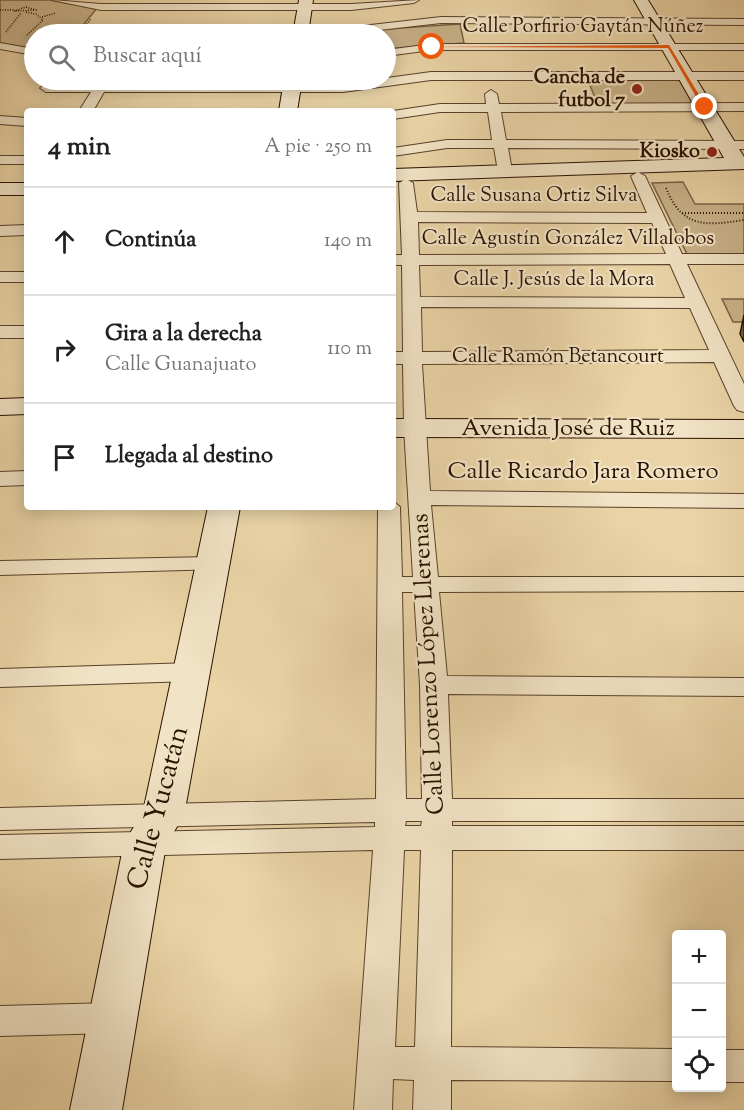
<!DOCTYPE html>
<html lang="es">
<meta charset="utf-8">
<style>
:root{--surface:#fff;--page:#f2f2f2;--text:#202124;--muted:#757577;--line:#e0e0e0}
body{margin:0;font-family:"Sorts Mill Goudy",serif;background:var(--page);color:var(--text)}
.controls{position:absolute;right:18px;bottom:18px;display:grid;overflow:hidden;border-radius:6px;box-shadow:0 3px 15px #0003}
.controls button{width:54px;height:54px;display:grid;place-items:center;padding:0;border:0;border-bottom:2px solid var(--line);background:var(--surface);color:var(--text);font:30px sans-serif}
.stop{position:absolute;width:18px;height:18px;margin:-14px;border:4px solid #ea580c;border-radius:50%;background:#fff}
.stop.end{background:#ea580c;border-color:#fff;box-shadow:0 2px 6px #0008}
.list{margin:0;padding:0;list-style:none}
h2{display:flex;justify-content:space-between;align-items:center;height:78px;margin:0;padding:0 24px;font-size:26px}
h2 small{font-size:20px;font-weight:400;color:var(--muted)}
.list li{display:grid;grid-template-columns:39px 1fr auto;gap:18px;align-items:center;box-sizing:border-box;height:108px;padding:0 24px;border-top:2px solid var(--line)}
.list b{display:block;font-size:22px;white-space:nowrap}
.list p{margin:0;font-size:20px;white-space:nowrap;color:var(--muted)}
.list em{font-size:20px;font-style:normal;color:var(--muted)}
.icon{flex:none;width:33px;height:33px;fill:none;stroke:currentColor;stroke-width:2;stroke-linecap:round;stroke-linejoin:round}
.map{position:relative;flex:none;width:744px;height:1110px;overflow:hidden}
.search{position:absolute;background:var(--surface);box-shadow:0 3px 15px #0003;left:24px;top:24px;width:372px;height:66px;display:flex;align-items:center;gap:15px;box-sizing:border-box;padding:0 21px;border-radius:33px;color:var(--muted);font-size:22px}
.panel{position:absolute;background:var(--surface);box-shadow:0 3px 15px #0003;left:24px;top:108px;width:372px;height:402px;border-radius:6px}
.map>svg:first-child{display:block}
.green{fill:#c9b38a;stroke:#796245;stroke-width:1.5}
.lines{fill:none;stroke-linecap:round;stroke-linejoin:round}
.street-casing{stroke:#59412a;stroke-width:2}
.secondary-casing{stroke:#291000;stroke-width:2}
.path-far1{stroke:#291000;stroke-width:1.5;stroke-dasharray:1 1.5;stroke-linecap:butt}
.path{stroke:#291000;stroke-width:2;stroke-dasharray:1 2;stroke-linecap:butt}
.street{fill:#f1e3c5;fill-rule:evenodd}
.secondary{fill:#f1e3c5;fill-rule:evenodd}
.wall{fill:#79654a;stroke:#291000;stroke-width:1.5}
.route{fill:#ea580c}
.poi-dot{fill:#8f2418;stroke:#f1e3c5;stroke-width:2}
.labels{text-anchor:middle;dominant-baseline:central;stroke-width:4.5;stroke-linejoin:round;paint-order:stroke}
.far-street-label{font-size:20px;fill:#291000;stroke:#f1e3c5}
.far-poi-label{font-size:20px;font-weight:bold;fill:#291000;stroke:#f1e3c5;text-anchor:end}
.street-label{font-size:24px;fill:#291000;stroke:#f1e3c5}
.near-street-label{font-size:28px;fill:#291000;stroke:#f1e3c5}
</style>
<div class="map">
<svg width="744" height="1110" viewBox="0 0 744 1110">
<rect width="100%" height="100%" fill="#ead4a6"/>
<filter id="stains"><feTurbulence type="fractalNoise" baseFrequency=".00333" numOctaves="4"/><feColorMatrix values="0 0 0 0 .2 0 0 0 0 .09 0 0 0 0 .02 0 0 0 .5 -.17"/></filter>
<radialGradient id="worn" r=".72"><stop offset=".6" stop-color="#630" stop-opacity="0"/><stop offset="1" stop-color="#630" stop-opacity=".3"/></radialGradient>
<path class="green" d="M0,0H50L97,8L76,34H34V51L0,45Z
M460,24L464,43L386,49V34H312Z
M587,78L679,79L694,105H598Z
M683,182L695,204H744V254H687L652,183Z
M722,299H744V322H733Z"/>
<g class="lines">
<g class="street-casing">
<path id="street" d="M52,0L101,4H351L419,0L414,3L351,10H101Z
M441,17L744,19V25L441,23L344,34H131L125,31L131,28H344Z
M0,43L34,49V55L0,49Z
M432,44H744V50H432L386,56V50Z
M431,72H744V80H431L343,92H104L93,111H79L91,92H46L40,88L46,84H95L98,80H110L108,84H343Z
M491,90L497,94L499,104L744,103V111L501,112L506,140L744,141V149L508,148L512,171L505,175L498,171L494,148H447L393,156V148L447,140H492L488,112H440L393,119V111L440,104H486L485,94Z
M0,116L27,118V126L0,124Z
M0,156H27V164H0Z
M638,172L645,176L682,254H744V264H687L744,384V412L737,410L734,406L714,362L422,364L430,491L744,494V508L431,505L438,577H744V591L439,592L447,676L744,678V696L448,694L452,799H744V821H452V826H744V850H452L451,1047L676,1049V1081L451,1080V1110H413L414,1080L393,1079L392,1110H354L373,850L0,859V835L375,827V822L0,830V808L376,799L378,507H393V501L400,507L402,577H413L404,428L403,364H393V352H403L402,265H393V255H402L399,183L406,179L413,183L417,212L647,213L631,176ZM418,222L652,223L666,254L419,255ZM670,264L685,298L420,297L419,265ZM421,307L690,308L709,350L422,352ZM402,592H414L420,685L422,799H406ZM406,821H422L421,826H405ZM404,850H421L415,1047H395Z
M27,225V235L0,236V226Z
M0,272H27V282H0Z
M0,326H27V338H0Z
M27,471V485L0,486V472Z
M213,557L222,559L225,564L222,569L0,575V561Z
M192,663L201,666L205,672L201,678L192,681L0,687V669Z
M111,1003L123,1007L129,1018L123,1029L111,1033L0,1036V1006Z
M722,1050H744V1082H722Z"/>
</g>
<g class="secondary-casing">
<path id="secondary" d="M299,0H313L308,34H293Z
M634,0H648L744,157V169L393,181V169L724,158Z
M284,80H302L297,111H279Z
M0,183H27V195H0Z
M27,398V414L0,415V399Z
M393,419L744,420V438L393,437Z
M208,507H240L184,815L166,845L122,1110H70L124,843L143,812Z"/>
</g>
<path class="path-far1" d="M26,7L36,10L14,11Z
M0,10H15
M26,12L36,14L43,20L26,36
M42,17L56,13
M6,32L21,13
M79,34L91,19"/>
<path class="path" d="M666,188C682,228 705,226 744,220
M682,213H744"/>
<use href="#street" class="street"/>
<use href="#secondary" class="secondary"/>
</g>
<path class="wall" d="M744,315V342L740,334Z"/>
<path class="route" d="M669,45L707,108L702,107L668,48L430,47Z"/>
<g class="poi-dot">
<circle cx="637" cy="89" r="6"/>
<circle cx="712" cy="152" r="6"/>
</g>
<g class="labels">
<g class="far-street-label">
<text x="583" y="27">Calle Porfirio Gaytán Núñez</text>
<text x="534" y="196">Calle Susana Ortiz Silva</text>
<text x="568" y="239">Calle Agustín González Villalobos</text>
<text x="554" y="280">Calle J. Jesús de la Mora</text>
<text x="558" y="357">Calle Ramón Betancourt</text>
</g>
<g class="far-poi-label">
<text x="625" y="78">Cancha de<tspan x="625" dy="23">futbol 7</tspan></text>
<text x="700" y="152">Kiosko</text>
</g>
<g class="street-label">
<text x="568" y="429">Avenida José de Ruiz</text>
<text x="583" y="472">Calle Ricardo Jara Romero</text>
<text transform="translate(429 664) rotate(-93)">Calle Lorenzo López Llerenas</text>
</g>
<g class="near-street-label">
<text transform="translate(159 808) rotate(-75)">Calle Yucatán</text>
</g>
</g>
<rect width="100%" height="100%" filter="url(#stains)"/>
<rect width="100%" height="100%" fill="url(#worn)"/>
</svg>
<div class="controls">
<button>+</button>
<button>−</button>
<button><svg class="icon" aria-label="locate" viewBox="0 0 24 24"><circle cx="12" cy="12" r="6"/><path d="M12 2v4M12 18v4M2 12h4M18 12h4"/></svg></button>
</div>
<div class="stop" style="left:432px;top:47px"></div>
<div class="stop end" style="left:705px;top:107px"></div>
<div class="search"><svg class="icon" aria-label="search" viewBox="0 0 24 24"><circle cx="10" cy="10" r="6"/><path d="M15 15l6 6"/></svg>Buscar aquí</div>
<section class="panel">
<h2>4 min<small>A pie · 250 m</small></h2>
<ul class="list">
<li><svg class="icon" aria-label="ahead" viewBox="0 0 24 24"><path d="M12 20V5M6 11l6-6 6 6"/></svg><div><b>Continúa</b></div><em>140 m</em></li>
<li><svg class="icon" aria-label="right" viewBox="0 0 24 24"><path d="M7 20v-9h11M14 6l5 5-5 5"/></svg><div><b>Gira a la derecha</b><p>Calle Guanajuato</p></div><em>110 m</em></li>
<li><svg class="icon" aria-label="arrive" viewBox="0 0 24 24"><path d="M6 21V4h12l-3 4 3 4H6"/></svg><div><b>Llegada al destino</b></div></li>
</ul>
</section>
</div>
